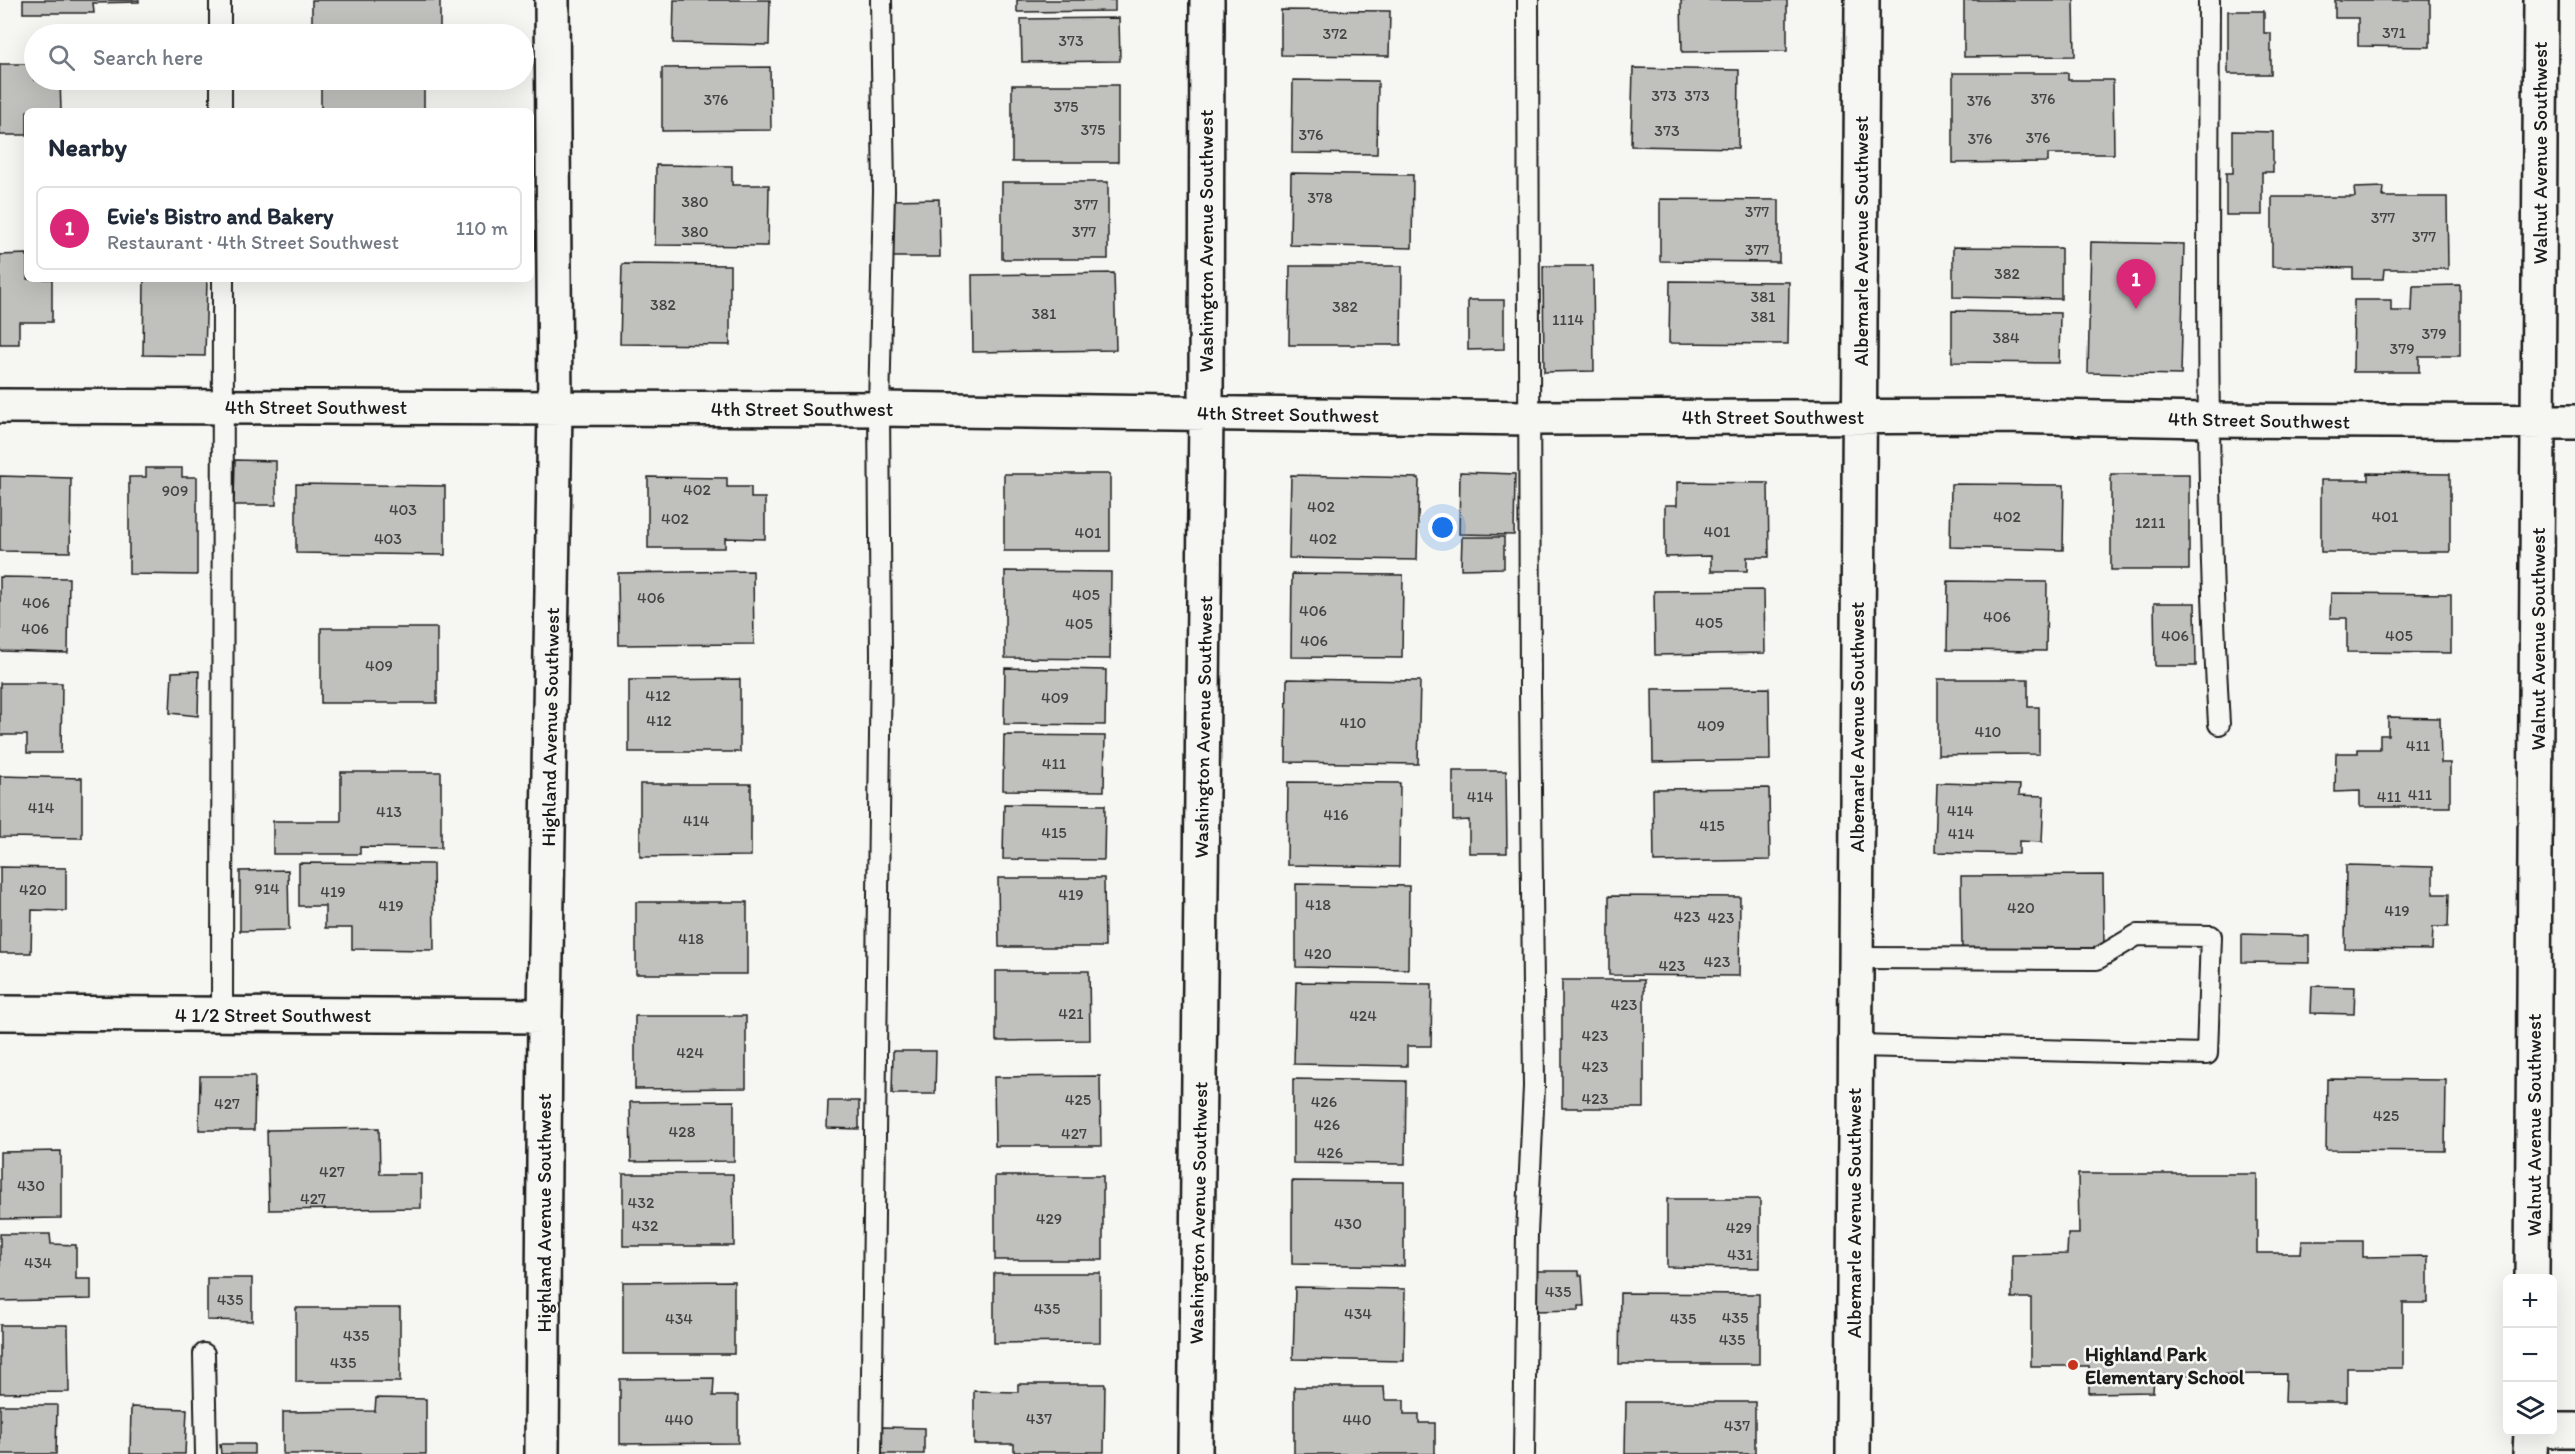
<!DOCTYPE html>
<meta charset="utf-8">
<style>
:root{--surface:#fff;--page:#f2f2f3;--text:#1f2937;--muted:#747a83;--line:#e0e1e3;--accent:#db2777}
body{margin:0;font-family:Itim,sans-serif;background:var(--page);color:var(--text)}
.controls{position:absolute;right:18px;bottom:18px;display:grid;overflow:hidden;border-radius:9px;box-shadow:0 6px 24px #0002}
.controls button{width:54px;height:54px;display:grid;place-items:center;padding:0;border:0;border-bottom:2px solid var(--line);background:var(--surface);color:var(--text);font:30px sans-serif}
.you{position:absolute;left:1443px;top:528px;width:21px;height:21px;margin:-15px;border:4px solid #fff;border-radius:50%;background:#1a73e8;box-shadow:0 0 0 9px #1a73e833}
.badge{display:grid;place-items:center;width:39px;height:39px;border-radius:50%;background:var(--accent);color:#fff;font-size:20px;font-weight:700}
.pin{position:absolute;translate:-50% -50px;filter:drop-shadow(0 2px 3px #0008)}
.pin::after{content:'';position:absolute;top:32px;width:21px;height:18px;background:inherit;clip-path:polygon(0 0,100% 0,50% 100%)}
.list{margin:0;padding:0;list-style:none}
h2{display:flex;justify-content:space-between;align-items:center;height:78px;margin:0;padding:0 24px;font-size:26px}
h2 small{font-size:20px;font-weight:400;color:var(--muted)}
.list li{display:grid;grid-template-columns:39px 1fr auto;gap:18px;align-items:center;box-sizing:border-box;height:84px;margin:0 12px 12px;padding:0 12px;border:2px solid var(--line);border-radius:9px}
.list b{display:block;font-size:22px;white-space:nowrap}
.list p{margin:0;font-size:20px;white-space:nowrap;color:var(--muted)}
.list em{font-size:20px;font-style:normal;color:var(--muted)}
.icon{flex:none;width:33px;height:33px;fill:none;stroke:currentColor;stroke-width:2;stroke-linecap:round;stroke-linejoin:round}
.map{position:relative;flex:none;width:2575px;height:1454px;overflow:hidden}
.search{position:absolute;background:var(--surface);box-shadow:0 6px 24px #0002;left:24px;top:24px;width:510px;height:66px;display:flex;align-items:center;gap:15px;box-sizing:border-box;padding:0 21px;border-radius:33px;color:var(--muted);font-size:22px}
.panel{position:absolute;background:var(--surface);box-shadow:0 6px 24px #0002;left:24px;top:108px;width:510px;height:174px;border-radius:9px}
.map>svg:first-child{display:block}
.building{fill:#c0c0bd;stroke:#1c1c1c;stroke-width:1.5}
.lines{fill:none;stroke-linecap:round;stroke-linejoin:round}
.lane-casing{stroke:#1c1c1c;stroke-width:24}
.street-casing{stroke:#1c1c1c;stroke-width:38}
.lane{stroke:#f6f6f2;stroke-width:20}
.street{stroke:#f6f6f2;stroke-width:33}
.poi-dot{fill:#c8321e;stroke:#f6f6f2;stroke-width:2}
.labels{text-anchor:middle;dominant-baseline:central;stroke-width:5;stroke-linejoin:round;paint-order:stroke}
.number-label{font-size:16px;fill:#454544}
.street-label{font-size:20px;fill:#1c1c1c;stroke:#f6f6f2}
.poi-label{font-size:20px;font-weight:bold;fill:#1c1c1c;stroke:#f6f6f2;text-anchor:start}
</style>
<div class="map">
<svg width="2575" height="1454" viewBox="0 0 2575 1454">
<rect width="100%" height="100%" fill="#f6f6f2"/>
<filter id="ink" filterUnits="userSpaceOnUse"><feTurbulence type="fractalNoise" baseFrequency=".0167" numOctaves="2"/><feDisplacementMap in="SourceGraphic" scale="12" xChannelSelector="R" yChannelSelector="G"/><feConvolveMatrix kernelMatrix="1 2 1 2 8 2 1 2 1" color-interpolation-filters="sRGB"/></filter>
<g filter="url(#ink)">
<path class="building" d="M23,0H139V2L93,3L94,13H23Z
M312,0H440V34H312Z
M674,0H770L769,45L673,43Z
M1017,0H1115V11L1017,12Z
M1681,0H1787V51L1682,52Z
M1964,0H2074L2075,56L1964,57Z
M2335,0H2430V47L2358,46V18H2335Z
M1281,10L1390,11L1389,56L1281,55Z
M2228,11H2264V33H2271V74H2228Z
M1119,18L1120,61L1022,62L1021,19Z
M0,64H34V80H60L61,111H27V135H0Z
M770,67L771,130L662,131V68Z
M1633,68L1739,70L1738,148L1631,146Z
M1953,73H2068V80H2113L2114,154H2048V162L1953,163Z
M321,80H424V111H321Z
M1293,80L1378,81L1377,154L1292,153Z
M1012,85H1118V162H1012Z
M2233,131L2273,132V172H2262V215H2226V173H2233Z
M656,165L732,166V185H769L768,246L655,245Z
M1291,173L1413,175L1412,248L1290,245Z
M1002,182H1108V259H1002Z
M2384,187L2383,197H2447L2448,269H2384L2383,279H2353V268L2272,267V197H2355L2354,188Z
M939,199L940,257H893L892,200Z
M1660,199L1779,200V262L1660,261Z
M2091,242L2184,244L2181,375L2088,373Z
M1953,247L2061,248V299L1953,297Z
M27,254V279H52V322H19V344H0V255Z
M622,264L730,265V345L620,344Z
M1290,266H1402L1401,345H1289Z
M1543,266H1593L1594,371L1544,372Z
M1114,273L1116,350L973,352L972,275Z
M144,279H207L205,356L143,355Z
M1670,281L1789,282L1788,344L1669,343Z
M2460,285V356H2419V372H2353L2354,300H2391V311H2412L2413,286Z
M1468,300H1504V349L1468,350Z
M1952,311L2060,313L2059,363L1952,362Z
M235,460L276,461V505H234Z
M146,468H182V477H197V575L129,574V477H146Z
M1460,472L1515,474L1514,535L1459,534Z
M2368,473L2450,474V552H2321V480H2368Z
M1004,474H1110V551H1004Z
M2111,474H2189V570H2111Z
M1291,475L1419,478L1417,560L1289,558Z
M0,476L71,478L70,552L0,551Z
M648,477L727,478V487H751V498H765V539L725,538V548H648Z
M1677,482L1768,483L1769,557H1747V571H1711V556L1665,557V505H1677Z
M296,484L445,486V555L296,553Z
M1951,484L2064,485L2063,550L1950,547Z
M1462,537H1504V568L1461,569Z
M753,571L754,644L619,645L618,573Z
M1005,571L1111,572L1110,659L1005,658Z
M1292,574L1403,575L1402,658L1291,657Z
M0,577L69,578L68,653L0,651Z
M1948,581L2047,582L2046,651L1947,650Z
M1764,590L1765,653L1655,655L1654,591Z
M2331,593L2451,594V653L2347,652V618H2330Z
M2154,603H2195L2196,666H2155Z
M321,628H437V703H321Z
M1005,668L1106,670L1105,725L1004,724Z
M199,671L198,716L170,713L172,672Z
M740,679V752H629V680Z
M1287,679L1420,681L1418,764L1286,762Z
M1938,679H2028V707H2039V754L1938,755Z
M0,683H62L61,753H27V735H0Z
M1769,688L1770,760L1653,762L1652,689Z
M2388,717L2440,718L2441,763H2450V807H2360V791L2335,792L2336,753H2358V749H2380V735H2388Z
M1004,735L1105,736L1104,791L1003,790Z
M1453,771H1506L1507,853H1469V820L1453,821Z
M341,772H441V848L360,847V854H273V821H341Z
M0,776L82,778V838L0,837Z
M1288,782L1400,783L1399,867L1287,865Z
M1937,783L2020,785L2019,795L2044,796L2042,842L2019,841V854L1935,852Z
M640,784H751V856L640,857Z
M1769,788L1770,860L1654,862L1653,789Z
M1004,804L1105,805L1104,860L1003,859Z
M299,863L433,864L434,950L352,949V928H325V906H299Z
M2346,865L2433,867V894H2449L2448,927H2433L2432,950L2345,949Z
M0,867L66,868V911L32,910L31,953H0Z
M288,870L289,930L240,931V871Z
M2103,875L2104,948H1962L1961,876Z
M998,878H1104L1105,947H999Z
M1296,884L1409,886L1408,969L1296,967Z
M1609,896L1740,897L1739,976L1609,975Z
M636,902H747V974H636Z
M2242,934L2309,936V963L2242,962Z
M996,971H1089L1090,1040L996,1041Z
M1562,980H1644V1108H1562Z
M1296,982L1432,984L1431,1046H1407V1066L1294,1064Z
M2312,986L2355,987L2354,1014L2311,1013Z
M635,1016H746V1088L635,1089Z
M893,1051H936L935,1094H892Z
M200,1076H255L254,1130H199Z
M1100,1076L1101,1146H995L994,1077Z
M1293,1079L1406,1081L1405,1164L1293,1163Z
M2327,1079L2446,1080L2445,1151L2326,1150Z
M734,1101V1161L631,1162L630,1102Z
M828,1101H859V1129L827,1128Z
M379,1128L380,1174H421V1208L269,1210L267,1130Z
M61,1151V1218L0,1219V1152Z
M623,1174H733L734,1246H623Z
M2078,1174H2257V1253H2301L2302,1241H2363V1257L2428,1256V1303H2403V1368H2347V1402H2285L2286,1374L2154,1375L2153,1392L2089,1393V1366H2031V1298H2012V1255L2067,1254L2068,1234H2079Z
M995,1176H1103V1260H995Z
M1292,1181L1404,1182V1266L1292,1264Z
M1667,1199H1760V1268L1667,1267Z
M0,1234H50L51,1244L76,1245V1279H91V1299L0,1301Z
M1533,1271H1579V1275H1582L1584,1306H1579V1310L1534,1311Z
M994,1273H1100V1342L994,1343Z
M207,1278H252V1321L207,1320Z
M734,1281V1354H623V1282Z
M1295,1287L1405,1289L1404,1361L1293,1359Z
M1620,1293L1759,1294V1364H1619Z
M296,1308H400V1382H296Z
M0,1325H68L69,1392L0,1393Z
M714,1378L713,1396H738V1443L620,1444V1379Z
M1018,1384H1105L1104,1452H1014V1444H974V1391L1018,1392Z
M1294,1387H1384L1385,1400H1404V1414H1419V1423H1435V1454H1294Z
M376,1398L426,1399V1454H283V1412L375,1411Z
M1626,1402H1755V1454H1625Z
M0,1405H57L56,1454H0Z
M131,1407L187,1409L185,1454H130Z
M882,1427L924,1428V1454H881Z
M220,1444H254V1454H221Z"/>
<g class="lines">
<g class="lane-casing">
<path id="lane" d="M220,0V34
M2209,0C2208,242 2205,483 2219,724
M221,80V111
M222,1015L223,279
M1856,1046L2207,1054L2211,936L2137,935L2097,959L1856,958
M204,1354L206,1454
M871,1454L881,656L879,409L884,191L881,0
M1524,1454L1527,1233L1534,1087L1530,690L1528,0"/>
</g>
<g class="street-casing">
<path id="street" d="M0,406L879,409L1530,418L1998,416L2207,420L2575,422
M0,1013L545,1016
M2532,1278L2541,0
M2552,1430H2575
M542,1454L545,1016L555,408L552,0
M1195,1454L1206,413L1207,0
M1853,1454L1862,0
M2530,1454L2531,1432"/>
</g>
<use href="#lane" class="lane"/>
<use href="#street" class="street"/>
</g>
</g>
<circle class="poi-dot" cx="2073" cy="1365" r="6"/>
<g class="labels">
<g class="number-label">
<text x="2394" y="32">371</text>
<text x="1335" y="33">372</text>
<text x="1071" y="40">373</text>
<text x="1664" y="95">373</text>
<text x="1697" y="95">373</text>
<text x="2043" y="98">376</text>
<text x="716" y="99">376</text>
<text x="1979" y="100">376</text>
<text x="1066" y="106">375</text>
<text x="1093" y="129">375</text>
<text x="1667" y="130">373</text>
<text x="1311" y="134">376</text>
<text x="2038" y="137">376</text>
<text x="1980" y="138">376</text>
<text x="1320" y="197">378</text>
<text x="695" y="201">380</text>
<text x="1086" y="204">377</text>
<text x="1757" y="211">377</text>
<text x="2383" y="217">377</text>
<text x="695" y="231">380</text>
<text x="1084" y="231">377</text>
<text x="2424" y="236">377</text>
<text x="1757" y="249">377</text>
<text x="2007" y="273">382</text>
<text x="1763" y="296">381</text>
<text x="663" y="304">382</text>
<text x="1345" y="306">382</text>
<text x="1044" y="313">381</text>
<text x="1763" y="316">381</text>
<text x="1568" y="319">1114</text>
<text x="2434" y="333">379</text>
<text x="2006" y="337">384</text>
<text x="2402" y="348">379</text>
<text x="697" y="489">402</text>
<text x="175" y="490">909</text>
<text x="1321" y="506">402</text>
<text x="403" y="509">403</text>
<text x="2007" y="516">402</text>
<text x="2385" y="516">401</text>
<text x="675" y="518">402</text>
<text x="2150" y="522">1211</text>
<text x="1717" y="531">401</text>
<text x="1088" y="532">401</text>
<text x="388" y="538">403</text>
<text x="1323" y="538">402</text>
<text x="1086" y="594">405</text>
<text x="651" y="597">406</text>
<text x="36" y="602">406</text>
<text x="1313" y="610">406</text>
<text x="1997" y="616">406</text>
<text x="1709" y="622">405</text>
<text x="1079" y="623">405</text>
<text x="35" y="628">406</text>
<text x="2175" y="635">406</text>
<text x="2399" y="635">405</text>
<text x="1314" y="640">406</text>
<text x="379" y="665">409</text>
<text x="658" y="695">412</text>
<text x="1055" y="697">409</text>
<text x="659" y="720">412</text>
<text x="1353" y="722">410</text>
<text x="1711" y="725">409</text>
<text x="1988" y="731">410</text>
<text x="2418" y="745">411</text>
<text x="1054" y="763">411</text>
<text x="2420" y="794">411</text>
<text x="1480" y="796">414</text>
<text x="2389" y="796">411</text>
<text x="41" y="807">414</text>
<text x="1960" y="810">414</text>
<text x="389" y="811">413</text>
<text x="1336" y="814">416</text>
<text x="696" y="820">414</text>
<text x="1712" y="825">415</text>
<text x="1054" y="832">415</text>
<text x="1961" y="833">414</text>
<text x="267" y="888">914</text>
<text x="33" y="889">420</text>
<text x="333" y="891">419</text>
<text x="1071" y="894">419</text>
<text x="1318" y="904">418</text>
<text x="391" y="905">419</text>
<text x="2021" y="907">420</text>
<text x="2397" y="910">419</text>
<text x="1687" y="916">423</text>
<text x="1721" y="917">423</text>
<text x="691" y="938">418</text>
<text x="1318" y="953">420</text>
<text x="1717" y="961">423</text>
<text x="1672" y="965">423</text>
<text x="1624" y="1004">423</text>
<text x="1071" y="1013">421</text>
<text x="1363" y="1015">424</text>
<text x="1595" y="1035">423</text>
<text x="690" y="1052">424</text>
<text x="1595" y="1066">423</text>
<text x="1595" y="1098">423</text>
<text x="1078" y="1099">425</text>
<text x="1324" y="1101">426</text>
<text x="227" y="1103">427</text>
<text x="2386" y="1115">425</text>
<text x="1327" y="1124">426</text>
<text x="682" y="1131">428</text>
<text x="1074" y="1133">427</text>
<text x="1330" y="1152">426</text>
<text x="332" y="1171">427</text>
<text x="31" y="1185">430</text>
<text x="313" y="1198">427</text>
<text x="641" y="1202">432</text>
<text x="1049" y="1218">429</text>
<text x="1348" y="1223">430</text>
<text x="645" y="1225">432</text>
<text x="1739" y="1227">429</text>
<text x="1740" y="1254">431</text>
<text x="38" y="1262">434</text>
<text x="1558" y="1291">435</text>
<text x="230" y="1299">435</text>
<text x="1047" y="1308">435</text>
<text x="1358" y="1313">434</text>
<text x="1735" y="1317">435</text>
<text x="679" y="1318">434</text>
<text x="1683" y="1318">435</text>
<text x="356" y="1335">435</text>
<text x="1732" y="1339">435</text>
<text x="343" y="1362">435</text>
<text x="1039" y="1418">437</text>
<text x="679" y="1419">440</text>
<text x="1357" y="1419">440</text>
<text x="1737" y="1425">437</text>
</g>
<g class="street-label">
<text transform="translate(2540 153) rotate(-90)">Walnut Avenue Southwest</text>
<text transform="translate(1206 241) rotate(-90)">Washington Avenue Southwest</text>
<text transform="translate(1861 241) rotate(-90)">Albemarle Avenue Southwest</text>
<text x="316" y="407">4th Street Southwest</text>
<text x="802" y="409">4th Street Southwest</text>
<text transform="translate(1288 414) rotate(1)">4th Street Southwest</text>
<text x="1773" y="417">4th Street Southwest</text>
<text transform="translate(2259 420) rotate(1)">4th Street Southwest</text>
<text transform="translate(2538 639) rotate(-90)">Walnut Avenue Southwest</text>
<text transform="translate(550 727) rotate(-89)">Highland Avenue Southwest</text>
<text transform="translate(1203 727) rotate(-89)">Washington Avenue Southwest</text>
<text transform="translate(1857 727) rotate(-90)">Albemarle Avenue Southwest</text>
<text x="273" y="1015">4 1/2 Street Southwest</text>
<text transform="translate(2534 1125) rotate(-90)">Walnut Avenue Southwest</text>
<text transform="translate(544 1213) rotate(-90)">Highland Avenue Southwest</text>
<text transform="translate(1198 1213) rotate(-89)">Washington Avenue Southwest</text>
<text transform="translate(1854 1213) rotate(-90)">Albemarle Avenue Southwest</text>
</g>
<g class="poi-label">
<text x="2085" y="1354">Highland Park<tspan x="2085" dy="23">Elementary School</tspan></text>
</g>
</g>
</svg>
<div class="controls">
<button>+</button>
<button>−</button>
<button><svg class="icon" aria-label="layers" viewBox="0 0 24 24"><path d="M12 4l9 5-9 5-9-5zM3 14l9 5 9-5"/></svg></button>
</div>
<div class="you"></div>
<div class="pin badge" style="left:2136px;top:309px">1</div>
<div class="search"><svg class="icon" aria-label="search" viewBox="0 0 24 24"><circle cx="10" cy="10" r="6"/><path d="M15 15l6 6"/></svg>Search here</div>
<section class="panel">
<h2>Nearby<small></small></h2>
<ul class="list">
<li><span class="badge">1</span><div><b>Evie's Bistro and Bakery</b><p>Restaurant · 4th Street Southwest</p></div><em>110 m</em></li>
</ul>
</section>
</div>
